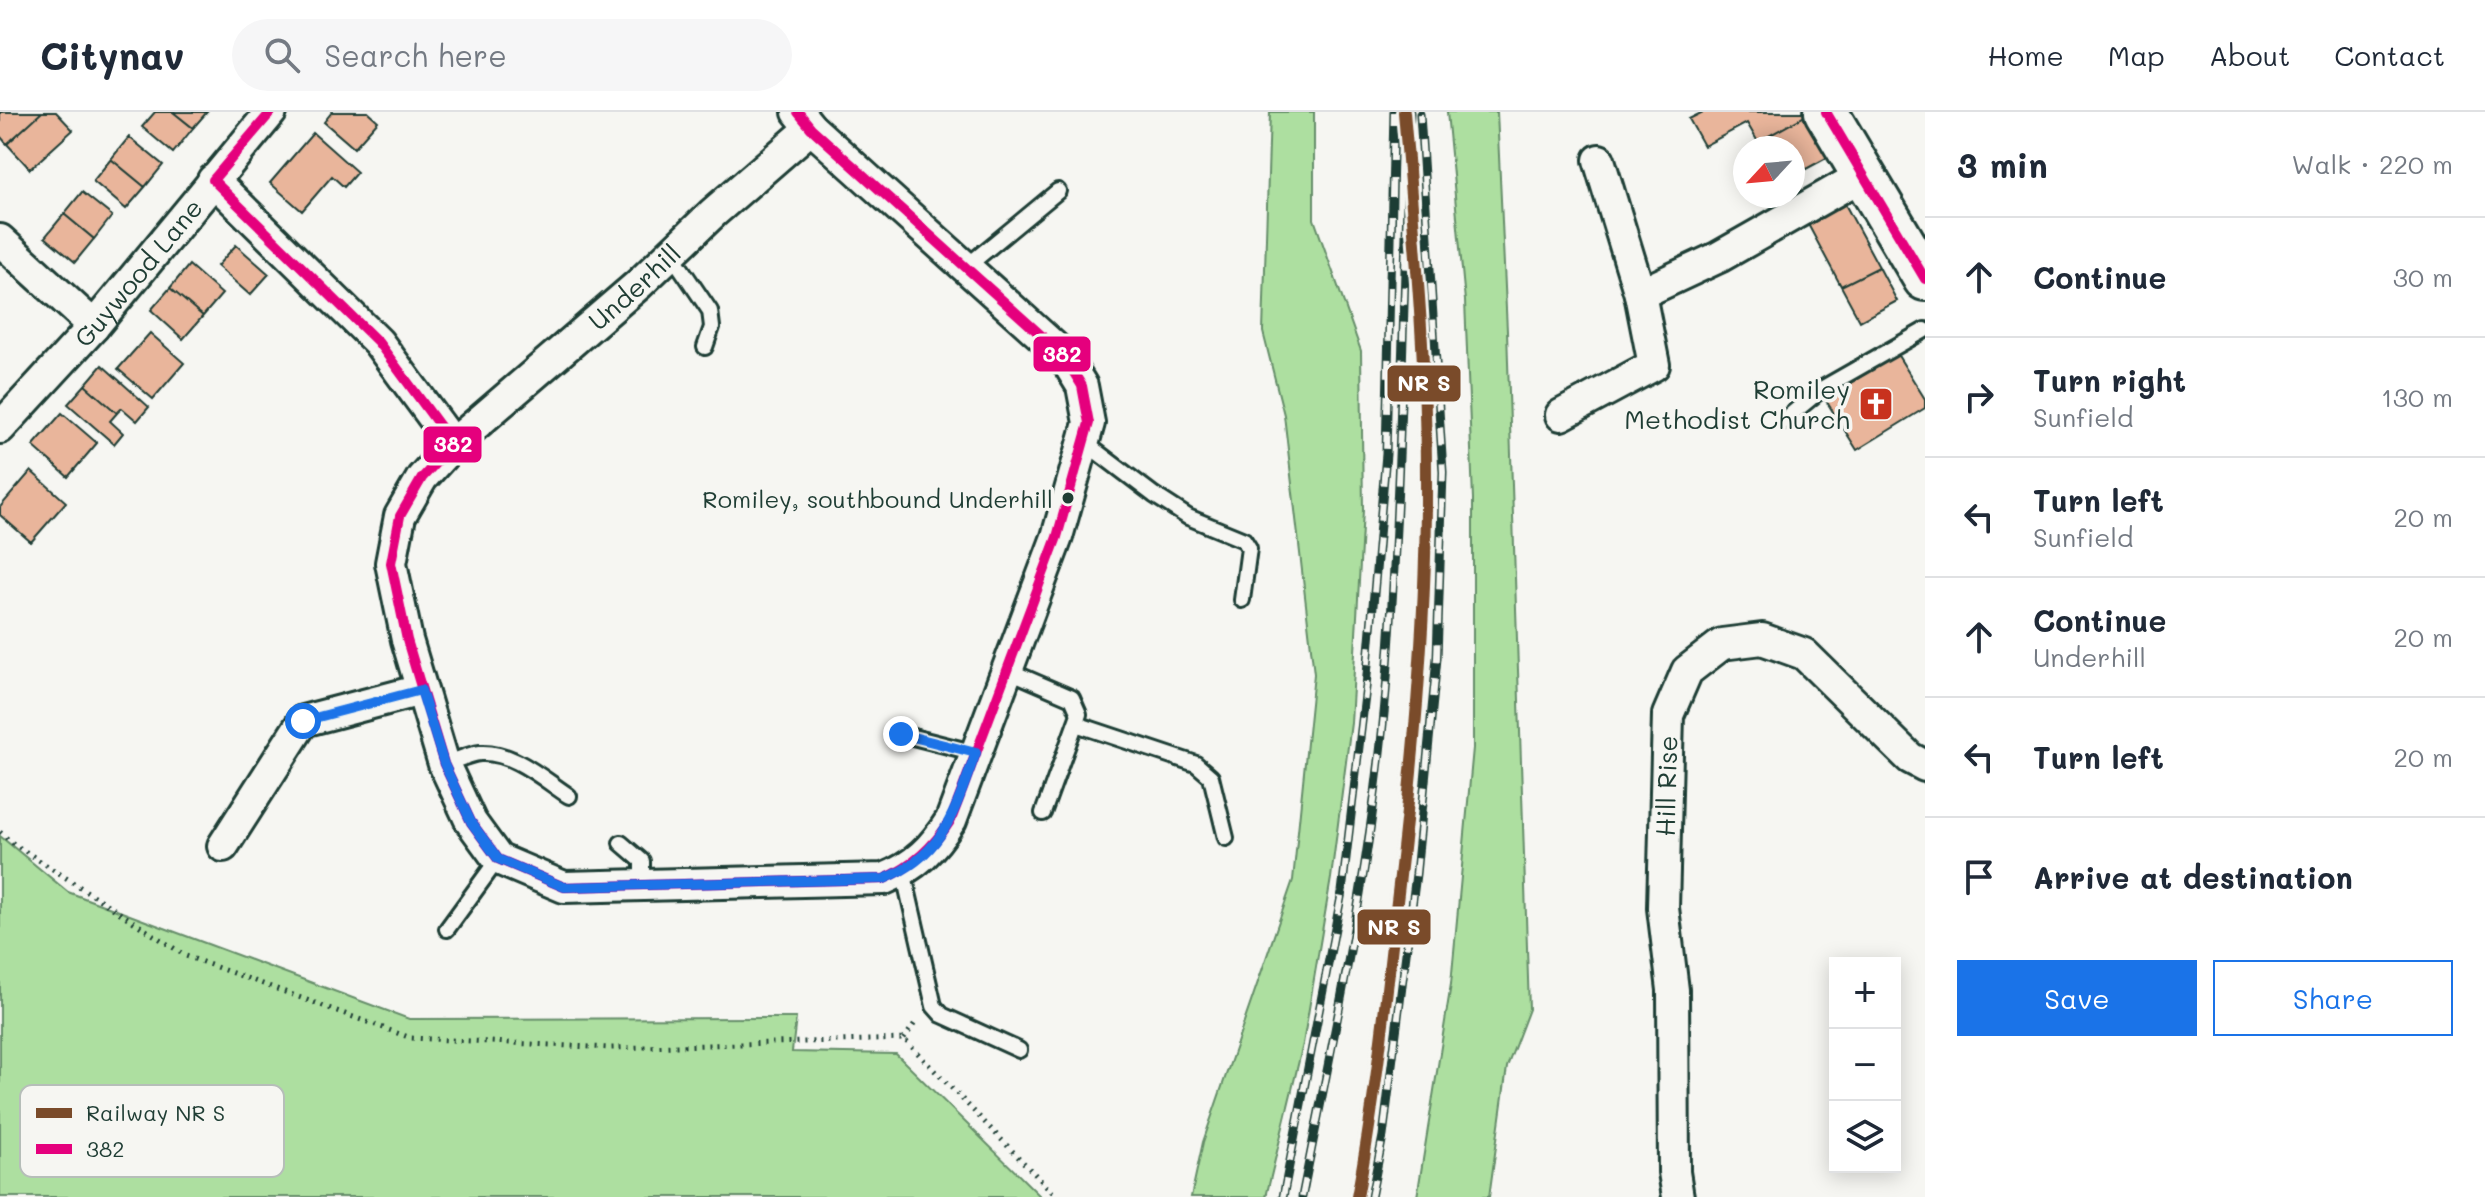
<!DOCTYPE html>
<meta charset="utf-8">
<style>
:root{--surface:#fff;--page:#f6f6f7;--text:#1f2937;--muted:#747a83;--line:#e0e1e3;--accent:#1a73e8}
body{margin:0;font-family:Mali,sans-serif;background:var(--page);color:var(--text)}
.controls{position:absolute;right:24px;bottom:24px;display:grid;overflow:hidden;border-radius:0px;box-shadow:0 4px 20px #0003}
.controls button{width:72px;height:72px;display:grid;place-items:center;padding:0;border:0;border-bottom:2px solid var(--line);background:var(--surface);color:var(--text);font:40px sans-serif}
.compass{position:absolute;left:1733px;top:24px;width:72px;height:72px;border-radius:50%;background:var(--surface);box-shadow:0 4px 20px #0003;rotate:244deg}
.stop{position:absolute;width:24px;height:24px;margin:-18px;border:6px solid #1a73e8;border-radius:50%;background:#fff}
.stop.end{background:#1a73e8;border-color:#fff;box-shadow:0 2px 8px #0008}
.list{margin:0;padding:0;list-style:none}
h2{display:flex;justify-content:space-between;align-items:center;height:104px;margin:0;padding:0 32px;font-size:34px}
h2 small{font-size:26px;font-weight:400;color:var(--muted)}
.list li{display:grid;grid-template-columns:52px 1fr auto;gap:24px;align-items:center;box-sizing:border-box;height:120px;padding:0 32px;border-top:2px solid var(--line)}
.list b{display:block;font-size:30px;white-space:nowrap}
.list p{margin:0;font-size:26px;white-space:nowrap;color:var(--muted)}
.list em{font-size:26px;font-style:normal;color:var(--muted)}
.actions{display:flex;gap:16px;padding:24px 32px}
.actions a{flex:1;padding:18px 0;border:2px solid var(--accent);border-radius:0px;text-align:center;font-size:28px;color:var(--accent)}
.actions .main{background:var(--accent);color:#fff}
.icon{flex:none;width:44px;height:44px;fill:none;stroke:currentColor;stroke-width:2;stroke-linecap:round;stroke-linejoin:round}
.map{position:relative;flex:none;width:1925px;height:1085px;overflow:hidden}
header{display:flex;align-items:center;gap:48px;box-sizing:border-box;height:112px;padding:0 40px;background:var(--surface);border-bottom:2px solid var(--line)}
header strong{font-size:38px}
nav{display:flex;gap:44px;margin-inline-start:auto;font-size:28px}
.search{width:560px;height:72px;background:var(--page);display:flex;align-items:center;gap:20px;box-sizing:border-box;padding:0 28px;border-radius:44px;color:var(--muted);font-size:30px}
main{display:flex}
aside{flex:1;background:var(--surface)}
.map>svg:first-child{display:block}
.green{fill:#addfa0;stroke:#668e6a;stroke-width:2}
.building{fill:#e9b59b;stroke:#1f3d34;stroke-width:2}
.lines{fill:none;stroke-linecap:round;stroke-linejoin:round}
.service-casing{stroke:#1f3d34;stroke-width:20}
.minor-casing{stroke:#1f3d34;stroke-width:36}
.secondary-casing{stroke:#1f3d34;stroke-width:48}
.path{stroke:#1f3d34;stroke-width:5;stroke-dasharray:2 6;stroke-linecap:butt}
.service{stroke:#f6f6f2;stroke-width:14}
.minor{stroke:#f6f6f2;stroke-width:30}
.secondary{stroke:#f6f6f2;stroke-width:42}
.rail-casing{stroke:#1f3d34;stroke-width:9}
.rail{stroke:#f6f6f2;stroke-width:6;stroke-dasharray:18;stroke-linecap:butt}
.bus-1-casing{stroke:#f6f6f2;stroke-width:16}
.bus-1{stroke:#e5007d;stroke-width:10}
.rail-1-casing{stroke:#f6f6f2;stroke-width:18}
.rail-1{stroke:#7a4b2a;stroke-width:12}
.route{stroke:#1a73e8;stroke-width:10}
.bus-dot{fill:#1f3d34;stroke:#f6f6f2;stroke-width:3}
.labels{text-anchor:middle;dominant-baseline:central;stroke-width:7;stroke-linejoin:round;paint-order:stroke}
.bus-label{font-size:24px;fill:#1f3d34;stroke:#f6f6f2;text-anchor:end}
.street-label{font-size:26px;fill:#1f3d34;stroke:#f6f6f2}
.poi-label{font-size:26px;fill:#1f3d34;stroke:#f6f6f2;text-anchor:end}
.key{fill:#f6f6f2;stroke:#b6beb9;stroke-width:2}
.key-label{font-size:22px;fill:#1f3d34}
.line-badge{stroke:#f6f6f2;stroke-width:3}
.badge-label{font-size:22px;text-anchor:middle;font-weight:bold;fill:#fff}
</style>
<header>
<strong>Citynav</strong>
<div class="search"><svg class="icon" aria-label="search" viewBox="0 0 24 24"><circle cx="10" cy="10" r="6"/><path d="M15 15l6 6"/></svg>Search here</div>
<nav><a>Home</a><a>Map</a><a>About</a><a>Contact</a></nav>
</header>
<main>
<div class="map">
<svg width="1925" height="1085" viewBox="0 0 1925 1085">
<rect width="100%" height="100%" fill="#f6f6f2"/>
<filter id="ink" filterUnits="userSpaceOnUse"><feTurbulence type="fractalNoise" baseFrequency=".0125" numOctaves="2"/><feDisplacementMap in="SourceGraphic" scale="16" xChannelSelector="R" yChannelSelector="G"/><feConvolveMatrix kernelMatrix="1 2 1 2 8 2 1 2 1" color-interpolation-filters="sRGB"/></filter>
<g filter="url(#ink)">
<path class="green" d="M1270,0H1314V107L1361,239L1363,398L1351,611L1331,766L1303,932L1266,1085H1191L1203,1030L1293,768L1314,562L1284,303L1263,220Z
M1447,0H1497L1507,219L1529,897L1507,955L1489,1085H1417L1451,872L1473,636V387L1465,189Z
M0,724L68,780L409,907L796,906L792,940L896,942L1041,1085H0Z"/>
<path class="building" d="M0,0H42L7,32L0,24Z
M42,0H56L73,18L30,57L7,32Z
M155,0H173L193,16L173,41L142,15Z
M173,0H207L193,16Z
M332,0H368L378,9L354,36L324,10Z
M1703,0H1809L1810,1L1758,30L1747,11L1704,34L1689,7Z
M1810,1L1832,43L1793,64V36H1761L1758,30Z
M313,21L357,60L344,75L332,64L302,99L270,71Z
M129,25L163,53L145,75L111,47Z
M111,47L145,75L126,97L93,69Z
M82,80L112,104L94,127L64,102Z
M1840,83L1879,155L1841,174L1803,103Z
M64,102L94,127L75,150L45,125Z
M236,133L269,162L250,183L217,154Z
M189,153L222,182L203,204L170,176Z
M1879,155L1897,189L1860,209L1841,174Z
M170,176L203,204L183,227L151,198Z
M150,221L184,251L153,287L118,257Z
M1897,242L1925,287V296L1857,338L1825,287Z
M102,253L149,295L137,309L122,296L117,301L85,273Z
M85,273L117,301L110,309L123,321L114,332L68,292Z
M62,301L97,331L68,365L33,334Z
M31,359L66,390L31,430L0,403V395Z"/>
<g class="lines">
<g class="service-casing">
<path id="service" d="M670,140L710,199L712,215L705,235
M966,155L1058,79
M1783,309L1823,276L1925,218
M1084,330L1154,383L1188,405L1244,428L1249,436L1242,488
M1007,558L1072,586L1079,602L1043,701
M1076,612L1196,652L1211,665L1226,726
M901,622L976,641
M444,652C455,649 469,642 480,641C513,639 543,667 569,684
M621,731L642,749V773
M903,759L934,894L942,903L1019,938
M447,817L498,747"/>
</g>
<g class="minor-casing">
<g id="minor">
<path d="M213,68L378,230L453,332L422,366L400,404L391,451L407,528L444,652L471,710L498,747L564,775L884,767C916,754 933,736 951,708L1057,425L1089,311L1082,274L1063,243L811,16L798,0"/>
<path d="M0,128L94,214"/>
<path d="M1640,182L1719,145L1863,63"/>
<path d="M1561,303L1654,253L1640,182L1599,48"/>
<path id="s1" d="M0,316L94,214L271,0"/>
<path id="s2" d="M453,332L639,172L713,101L811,16"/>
<path d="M223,734L303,609L421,578"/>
<path id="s3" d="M1678,1085L1674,1060L1673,878L1663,796L1668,603L1687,559L1722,532L1762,527L1804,542L1910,646L1925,654"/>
</g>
</g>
<g class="secondary-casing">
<path id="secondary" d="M1826,0L1925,167"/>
</g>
<path class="path" d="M0,720L11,730L186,844L411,926L611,936L904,927L1057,1085
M904,927L917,908"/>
<use href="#service" class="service"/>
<use href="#minor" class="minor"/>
<use href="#secondary" class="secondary"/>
<g class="rail-casing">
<path id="rail" d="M1283,1085L1342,780L1366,575L1386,342L1394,0
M1302,1085C1335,917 1372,750 1386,579C1401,387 1403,193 1410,0
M1371,1085L1383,1024L1416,762L1437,546L1443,360L1420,2"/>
</g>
<use href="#rail" class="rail"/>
<g class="bus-1-casing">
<path id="bus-1" d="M1826,0L1925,167
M213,68L378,230L453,332L422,366L400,404L391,451L407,528L444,652L471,710L498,747L564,775L884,767C913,754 933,735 951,708L1057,425L1089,311L1082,274L1063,243L811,16L798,0
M213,68L271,0"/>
</g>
<use href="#bus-1" class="bus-1"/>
<g class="rail-1-casing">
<path id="rail-1" d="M1357,1085C1374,996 1384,905 1394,815C1412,665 1427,514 1426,363C1426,241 1414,121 1404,0"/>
</g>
<use href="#rail-1" class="rail-1"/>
</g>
</g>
<g class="lines" filter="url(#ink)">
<path class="route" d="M303,609L421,578L444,652L471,710L498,747L564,775L884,767C945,743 955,697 976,641L901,622"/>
</g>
<defs>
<g id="church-square" transform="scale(1.8)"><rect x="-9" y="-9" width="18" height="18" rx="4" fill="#c8321e" stroke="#f6f6f2"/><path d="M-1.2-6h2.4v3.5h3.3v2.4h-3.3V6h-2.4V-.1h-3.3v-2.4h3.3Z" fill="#fff"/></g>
</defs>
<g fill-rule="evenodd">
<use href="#church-square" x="1876" y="292"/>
</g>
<circle class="bus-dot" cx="1068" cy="386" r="7"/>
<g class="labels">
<g class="bus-label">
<text x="1053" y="386">Romiley, southbound Underhill</text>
</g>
<g class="street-label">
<text stroke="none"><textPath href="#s1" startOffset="208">Guywood Lane</textPath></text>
<text stroke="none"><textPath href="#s2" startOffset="240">Underhill</textPath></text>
<text stroke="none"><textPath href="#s3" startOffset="412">Hill Rise</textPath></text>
</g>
<g class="poi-label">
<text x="1850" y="277">Romiley<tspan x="1850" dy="30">Methodist Church</tspan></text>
</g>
</g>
<rect x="20" y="973" width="264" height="92" rx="12" class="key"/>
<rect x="36" y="996" width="36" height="10" fill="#7a4b2a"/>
<rect x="36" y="1032" width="36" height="10" fill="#e5007d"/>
<g class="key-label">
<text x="86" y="1009">Railway NR S</text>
<text x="86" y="1045">382</text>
</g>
<g class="line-badge">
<rect x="1032" y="223" width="60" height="38" rx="8" fill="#e5007d"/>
<rect x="1386" y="252" width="76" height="39" rx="8" fill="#7a4b2a"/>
<rect x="422" y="313" width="61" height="39" rx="8" fill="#e5007d"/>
<rect x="1356" y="796" width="76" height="38" rx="8" fill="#7a4b2a"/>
</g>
<g class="badge-label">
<text x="1062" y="250">382</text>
<text x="1424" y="279">NR S</text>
<text x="453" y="340">382</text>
<text x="1394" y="823">NR S</text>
</g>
</svg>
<div class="controls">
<button>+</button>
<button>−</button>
<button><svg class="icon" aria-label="layers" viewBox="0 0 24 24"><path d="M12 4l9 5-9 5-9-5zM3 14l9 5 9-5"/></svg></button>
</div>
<svg class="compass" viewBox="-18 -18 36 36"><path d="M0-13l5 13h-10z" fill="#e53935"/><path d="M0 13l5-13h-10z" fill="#747a83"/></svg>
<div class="stop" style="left:303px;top:609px"></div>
<div class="stop end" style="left:901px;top:622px"></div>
</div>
<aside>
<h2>3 min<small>Walk · 220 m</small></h2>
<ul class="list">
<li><svg class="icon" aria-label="ahead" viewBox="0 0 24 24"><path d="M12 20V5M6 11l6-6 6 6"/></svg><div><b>Continue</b></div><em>30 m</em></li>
<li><svg class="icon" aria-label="right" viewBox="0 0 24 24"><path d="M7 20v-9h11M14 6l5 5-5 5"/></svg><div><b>Turn right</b><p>Sunfield</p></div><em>130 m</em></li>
<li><svg class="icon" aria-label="left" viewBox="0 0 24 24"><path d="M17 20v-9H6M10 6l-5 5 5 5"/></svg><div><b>Turn left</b><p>Sunfield</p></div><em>20 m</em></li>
<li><svg class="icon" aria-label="ahead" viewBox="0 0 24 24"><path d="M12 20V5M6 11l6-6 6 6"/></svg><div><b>Continue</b><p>Underhill</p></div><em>20 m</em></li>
<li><svg class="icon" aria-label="left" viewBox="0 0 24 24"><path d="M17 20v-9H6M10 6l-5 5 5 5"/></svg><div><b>Turn left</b></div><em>20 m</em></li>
<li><svg class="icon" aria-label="arrive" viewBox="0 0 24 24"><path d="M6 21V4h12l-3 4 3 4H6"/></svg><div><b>Arrive at destination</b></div></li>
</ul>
<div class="actions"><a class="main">Save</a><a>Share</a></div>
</aside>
</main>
